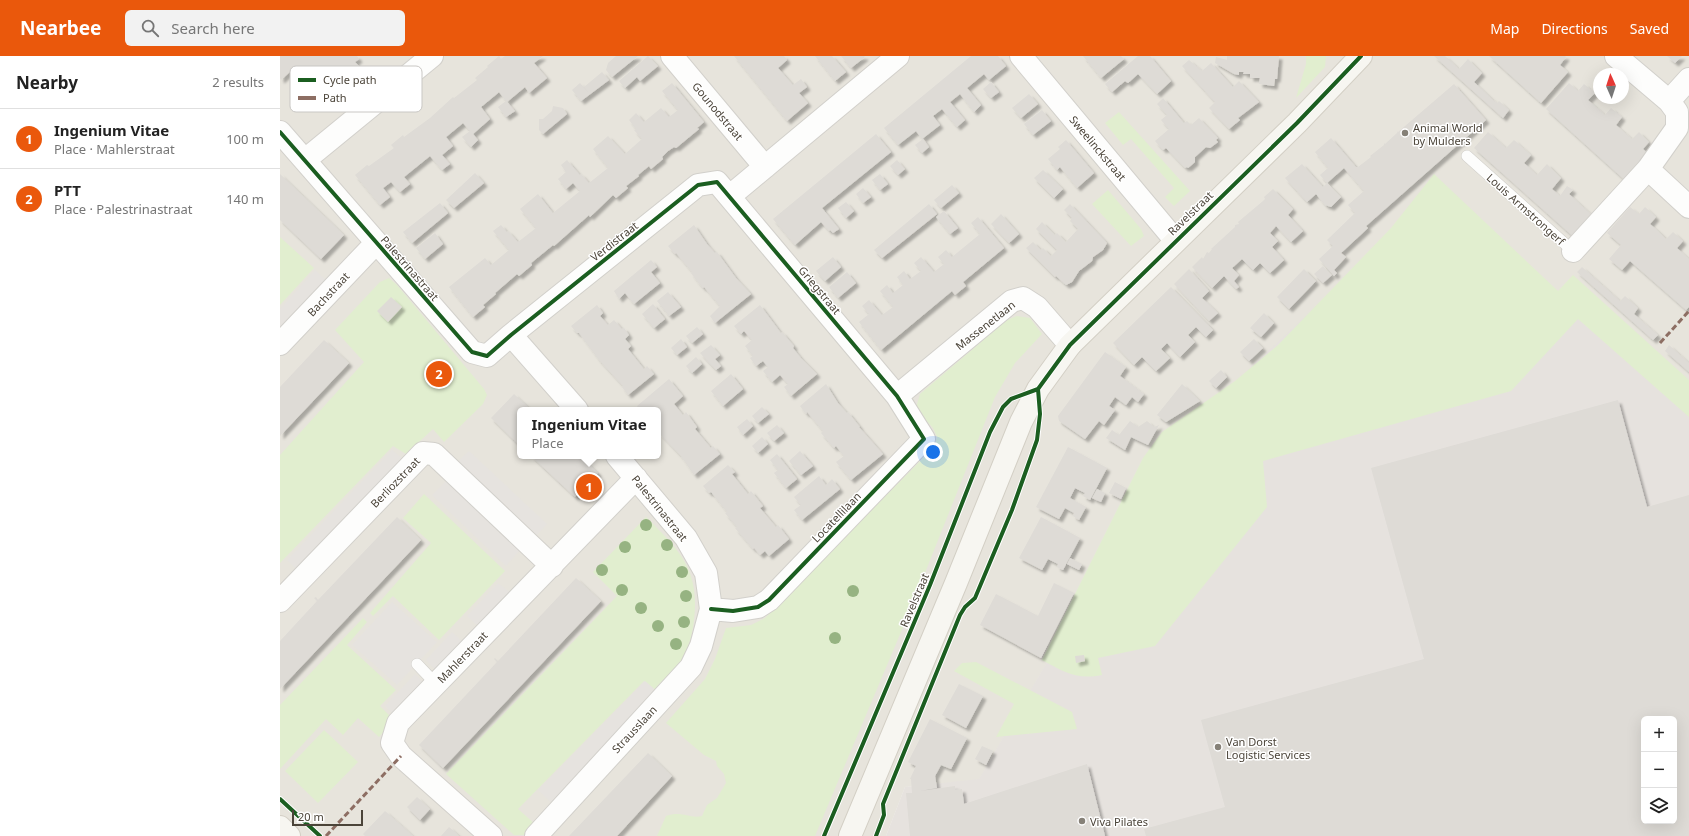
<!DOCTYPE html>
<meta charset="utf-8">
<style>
:root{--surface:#fff;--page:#f2f2f2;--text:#222;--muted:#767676;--line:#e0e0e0;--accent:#ea580c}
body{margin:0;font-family:"Noto Sans",sans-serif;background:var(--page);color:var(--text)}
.controls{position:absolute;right:12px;bottom:12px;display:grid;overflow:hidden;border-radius:6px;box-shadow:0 4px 16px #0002}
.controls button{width:36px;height:36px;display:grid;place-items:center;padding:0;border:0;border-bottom:1px solid var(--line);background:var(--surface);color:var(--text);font:20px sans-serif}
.compass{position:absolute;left:1313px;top:12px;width:36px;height:36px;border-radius:50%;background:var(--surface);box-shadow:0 4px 16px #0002;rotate:357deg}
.scale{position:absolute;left:12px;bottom:10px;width:71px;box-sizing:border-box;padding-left:4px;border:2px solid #4b4439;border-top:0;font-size:11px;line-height:14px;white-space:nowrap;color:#4b4439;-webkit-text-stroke:3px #fff;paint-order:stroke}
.you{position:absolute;left:653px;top:396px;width:14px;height:14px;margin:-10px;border:3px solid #fff;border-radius:50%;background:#1a73e8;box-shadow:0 0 0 6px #1a73e833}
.badge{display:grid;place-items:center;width:26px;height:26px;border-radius:50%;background:var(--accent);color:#fff;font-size:13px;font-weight:700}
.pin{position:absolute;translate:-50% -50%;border:2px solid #fff;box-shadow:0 1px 4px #0006}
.popup{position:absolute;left:237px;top:351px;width:144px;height:52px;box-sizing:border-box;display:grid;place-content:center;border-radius:6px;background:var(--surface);filter:drop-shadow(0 1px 3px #0005);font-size:13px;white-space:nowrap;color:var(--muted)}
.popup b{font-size:15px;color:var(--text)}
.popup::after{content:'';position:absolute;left:50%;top:100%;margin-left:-8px;border:8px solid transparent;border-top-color:var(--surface)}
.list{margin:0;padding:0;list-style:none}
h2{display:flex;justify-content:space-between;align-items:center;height:52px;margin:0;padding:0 16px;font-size:17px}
h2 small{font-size:13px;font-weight:400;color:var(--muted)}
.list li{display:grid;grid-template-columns:26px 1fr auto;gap:12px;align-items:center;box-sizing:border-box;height:60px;padding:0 16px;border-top:1px solid var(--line)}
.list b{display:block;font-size:15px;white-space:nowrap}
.list p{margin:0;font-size:13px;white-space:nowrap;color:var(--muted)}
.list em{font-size:13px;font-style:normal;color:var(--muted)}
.icon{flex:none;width:22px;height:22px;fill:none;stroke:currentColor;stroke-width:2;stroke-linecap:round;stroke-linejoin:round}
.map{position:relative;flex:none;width:1409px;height:780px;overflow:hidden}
header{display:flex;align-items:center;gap:24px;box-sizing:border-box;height:56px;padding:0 20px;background:var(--accent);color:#fff}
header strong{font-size:19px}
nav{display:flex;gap:22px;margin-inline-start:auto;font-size:14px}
.search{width:280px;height:36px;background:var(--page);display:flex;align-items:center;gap:10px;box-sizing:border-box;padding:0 14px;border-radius:6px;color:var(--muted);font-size:15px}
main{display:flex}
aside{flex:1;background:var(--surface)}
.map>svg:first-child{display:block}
.residential{fill:#e7e4dc;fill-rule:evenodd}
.industrial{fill:#e6e2de;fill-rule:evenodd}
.green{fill:#e1eecf}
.parking{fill:#e6e3df}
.building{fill:#dedbd6;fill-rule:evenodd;filter:url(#shadow)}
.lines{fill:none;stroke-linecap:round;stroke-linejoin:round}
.lane-casing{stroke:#d2d0cb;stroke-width:12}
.street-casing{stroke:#d2d0cb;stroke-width:24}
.secondary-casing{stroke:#d3cfc5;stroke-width:24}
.lane{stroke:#fdfdfc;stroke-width:11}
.street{stroke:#fdfdfc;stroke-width:22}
.secondary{stroke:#f7f6f1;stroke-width:22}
.quiet{stroke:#8d6e63;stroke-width:3;stroke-dasharray:6 3;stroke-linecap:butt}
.cycleway-casing{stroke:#fff;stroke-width:6}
.cycleway{stroke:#1b5e20;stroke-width:4}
.tree{fill:#96b382}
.poi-dot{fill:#868178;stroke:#fff;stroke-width:1.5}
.labels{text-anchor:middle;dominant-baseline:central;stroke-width:3;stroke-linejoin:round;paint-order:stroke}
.street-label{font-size:11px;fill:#4b4439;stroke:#fff}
.poi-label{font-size:11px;fill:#4b4439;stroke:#fff;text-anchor:start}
.key{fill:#fff;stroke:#c9c7c4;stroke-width:1}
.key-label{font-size:11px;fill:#4b4439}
</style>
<header>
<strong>Nearbee</strong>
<div class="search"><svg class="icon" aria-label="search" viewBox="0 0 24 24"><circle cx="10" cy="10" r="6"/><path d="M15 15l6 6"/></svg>Search here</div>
<nav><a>Map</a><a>Directions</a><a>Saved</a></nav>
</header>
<main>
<aside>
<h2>Nearby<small>2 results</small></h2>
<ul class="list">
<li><span class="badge">1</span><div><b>Ingenium Vitae</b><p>Place · Mahlerstraat</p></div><em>100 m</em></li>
<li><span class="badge">2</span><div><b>PTT</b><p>Place · Palestrinastraat</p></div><em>140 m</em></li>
</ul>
</aside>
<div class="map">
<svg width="1409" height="780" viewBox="0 0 1409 780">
<defs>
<filter id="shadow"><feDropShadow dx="3.5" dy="3.5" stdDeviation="1" flood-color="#0004"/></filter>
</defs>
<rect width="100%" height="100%" fill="#f4f2ee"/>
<path class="residential" d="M0,0H1409V339L899,379L699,724L625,731L606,780H0ZM1319,18H1343V42H1319ZM240,354H378V400H240Z"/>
<path class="industrial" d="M1151,142L1265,260L1295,235L1409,339V780H606L625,731L699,723L899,379ZM1364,663H1394V765H1364Z"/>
<path class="green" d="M1026,0H1046L1045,11L1016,42L1026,8Z
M839,56L910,135L894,150L885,141L894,132L851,83L843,89L825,67Z
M1154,118L1278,235L1293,219L1409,324V361L1298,263L1231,335L983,405L987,451L875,590L818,602L822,619C796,624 784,616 762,604L863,402L882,376L955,325L998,289L1111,172Z
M828,134L861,173L864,180L851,190L812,148Z
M0,181L34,212L0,249Z
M109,222L117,229L204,333L207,339L203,348L164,386L153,373L126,398L113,390L0,507V399L84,306L55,274L100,226Z
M737,260L750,262L762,278L735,307L715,341L629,557L535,780H377L386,760C402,754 409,763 422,760L427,749L437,742L446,727L444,718L437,710L436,705L424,699L386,667L425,623L435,603L446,572L471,569L485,562L655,390L657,381L653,372L637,355V348L640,338L727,264Z
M144,438L225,515L159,584L113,540L93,560L90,557L151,487L123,462Z
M366,461C399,494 420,513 414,564C413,576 408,595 402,605C394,615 382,624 374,634L364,625L238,753L255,768L244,779H234L166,718L337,540L313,516Z
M83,562L87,566L67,589L116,634L100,650L114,664L99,681L78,662L63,679L46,663L0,713V649Z
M696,606L792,656L797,673L716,681L734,648L674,615L682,607Z
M44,674L78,706L38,747L5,715Z"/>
<path class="parking" d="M35,214L48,226L0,279V253Z
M112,394L123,403L20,517L7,504Z
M189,395L267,468L255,481L175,408Z
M167,424L240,494L226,510L152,439Z
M218,527L232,538L201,573L187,560Z
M112,546L157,586L117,629L72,589Z
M172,576L186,589L160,619L146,604Z
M135,618L148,631L116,662L105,650Z
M365,625L378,636L273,748L258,734Z"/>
<path class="building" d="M0,0H77L79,3L75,6L79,10L56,29L53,25L49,28L40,17L12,14L1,24L0,22Z
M219,0L221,3L225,0H263L254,7L267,22L249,37L245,31L227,46L235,55L226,61L218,51L226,45L219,36L218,37L201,51L210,63L193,78L198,84L191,91L182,81L190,75L183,67L166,81L173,90L162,99L170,108L162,114L150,100L124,121L130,128L120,136L111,126L103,132L110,141L100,149L75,119L87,109L89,110L114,92L111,89L123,79L124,81L150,62L173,41L174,42L197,24L195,22L208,11L207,10Z
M336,0H358L332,21L326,14L328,7Z
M368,0L378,10L360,25L357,21L345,32L339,25Z
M454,0H504L507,4L498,12L513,29L521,23L527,31L519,37L528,47L507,65Z
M535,0H552L566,16L555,25Z
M561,0H584L585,1L571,12Z
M691,0H718L726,10L709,24L704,18L687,32L701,49L694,56L680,38L670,46L685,64L677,71L662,53L653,60L660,69L642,83L636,75L618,89L604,72Z
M803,0H841L844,3L821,22Z
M858,0H870L891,25L877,38L858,18L848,27L845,25L832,36L825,28Z
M947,0H999L997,23H995L994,30L979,28L980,22H970V18H963L964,16H959V19L954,18L935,7L936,1L947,4Z
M1154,0H1165L1179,13L1188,3L1202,17L1194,26L1213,44L1217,47L1219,45L1229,54L1223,62Z
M1209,0H1285L1286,1L1280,9L1288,16L1261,47Z
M1387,0H1402L1395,7Z
M909,4L922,15L931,7L953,31L959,25L979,46L958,62L960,64L949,73L929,52L935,46L902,10Z
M322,16L329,24L301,45L292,34L300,27L308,36L304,31Z
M711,26L719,36L711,42L703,33Z
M392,27L424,66L417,72L419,73L396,92L394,91L388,95L382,101L383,103L371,113L369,110L358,119L359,120L346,130L348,132L336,142L333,139L310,161L309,159L274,190L273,189L251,207L252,209L239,220L237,218L215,237L216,238L203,249L205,251L193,261L169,231L205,202L211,209L229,194L213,175L221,169L227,176L228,175L238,186L256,172L240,153L258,138L273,157L300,135L293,127L286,133L278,123L286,116L281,109L287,104L300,119L301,118L309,127L328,112L313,93L328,80L345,98L362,83L354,74L356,73L349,64L356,57L364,66L381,52L389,61L398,54L382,35Z
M1289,27L1298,35L1304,28L1315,37L1308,44L1325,59L1331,52L1342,61L1336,69L1352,83L1359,76L1369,86L1363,93L1372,101L1348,127L1266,53Z
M1174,28L1206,64L1086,170L1088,172L1061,197L1066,201L1054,214L1057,217L1054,220L1039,203L1053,190L1047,184L1075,157L1068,149L1084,135L1064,112L1047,127L1061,141L1051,151L1045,149L1036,138L1027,146L1005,122L1022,108L1043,131L1047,127L1040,119L1048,112L1035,96L1051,82L1076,111H1078L1091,101L1090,100L1104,89V87L1105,88L1117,77L1118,75V76Z
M749,38L758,48L741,62L732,52Z
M883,42L904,67L907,65L911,69L919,62L938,82L936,84L938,86L930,92L926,91L915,101V106L908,112L907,111L905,112L886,92L883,94L875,85L889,73L881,64L887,59L877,48Z
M273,50L283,52L287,58L263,78L259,74V63H263L272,55Z
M762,54L771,65L753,79L744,68Z
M1208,76L1226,92L1234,84L1251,99L1244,107L1257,119L1267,108L1281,122L1272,133L1280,140L1287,130L1293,134L1289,138L1316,163L1297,184L1194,92Z
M596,78L611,96L542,152L559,173L553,177L550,174L549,175L541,166L515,189L493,163Z
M643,83L649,91L642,97L635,89Z
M786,84L814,117L797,132L780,111L777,114L768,103L780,93L778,91Z
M617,104L625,113L618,119L610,110Z
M763,114L783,133L774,142L754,122Z
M195,117L204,127L174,152L166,144Z
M0,118L64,179L41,203L0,164Z
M600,118L608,128L600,134L592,124Z
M672,129L679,137L661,152L654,144Z
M583,132L591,141L583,147L576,138Z
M993,133L1013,153L1008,159L1023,175L1011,186L996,170L990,177L998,185L992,191L1004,204L990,217L980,207L973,214L962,203L952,212L959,219L954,225L959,231L956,233L944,220L932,232L912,211L922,201L923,203L927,196L929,197L932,193H931L955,171V169L959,168L958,166L983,145L985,143L984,141Z
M566,146L574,155L566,162L558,152Z
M160,147L168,157L132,187L123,176Z
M649,148L657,158L602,202L594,194Z
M790,148L827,187L823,194L813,201L812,205L799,215L792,226L786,229L776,220L775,221L746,192L753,186L761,194L763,192L771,200L777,194L756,173L762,166L775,179L777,177L786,186L798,173L790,165L792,162L784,154Z
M1350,151L1359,158L1365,151L1376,161L1370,168L1378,175L1386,183L1393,176L1403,185L1397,192L1409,203V251L1406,254L1350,205L1342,214L1329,203L1341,189L1327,177Z
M664,155L678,172L670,178L656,161Z
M721,158L739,178L729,187L711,168Z
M698,161L724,192L683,226L686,230L675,239L672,235L601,294L579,266L589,258L582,250L589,244L602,259L613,251L600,235L607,229L613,237L623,229L617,221L624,215L630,223L641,215L634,207L641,201L654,216L664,208L658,201L666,194L672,201L700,178L691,167Z
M414,169L427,188L435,197L437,196L456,222L471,238L435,267L430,260L440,250L424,231L423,232L417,225L411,217L412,216L396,197L395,198L388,190Z
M155,177L163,188L145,203L136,192Z
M553,201L561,211L545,225L536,215Z
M371,204L377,211L371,216L380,227L354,248L345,237L339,243L334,235Z
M1043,210L1052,219L1043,227L1034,218Z
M1302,211L1340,245L1345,240L1358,252L1354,258L1378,279L1373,284L1297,216Z
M909,213L929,235L922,242L938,257L929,265L894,228Z
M1024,213L1036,225L1009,253L997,241Z
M567,216L576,227L558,242L549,231Z
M891,231L933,274L926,281L916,271L908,279L915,286L900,301L887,287L881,293L890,302L876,315L862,301L854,309L833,287Z
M388,236L401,251L389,260L377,245Z
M111,241L122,251L108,266L97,255Z
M373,248L385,263L374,272L362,258Z
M317,249L323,257L320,260L328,269L334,264L342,273L344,272L349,279L345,283L351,290L348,293L364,313L367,310L374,318L348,339L342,331L343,330L319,304L299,277H297L291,270Z
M480,249L501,277L502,276L514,290L513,292L521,302L537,318L511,340L504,331L508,328L500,319L492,326L483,315L488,311L483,305L476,310L470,302L473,300L465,290L472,284L464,275L461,278L454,270Z
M984,257L994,267L981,281L970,272Z
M417,271L423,278L412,287L406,280Z
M401,283L407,291L397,299L391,292Z
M974,283L983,292L969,305L960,296Z
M44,284L69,307L0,380V331Z
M431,289L440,299L435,303L441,310L436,314L420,297Z
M1389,289L1409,307V316L1385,295Z
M825,296L846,311L840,320L864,338L858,346L852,341L846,349L835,341L829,350L835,354L824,369L819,365L805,383L779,365L778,360Z
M416,301L422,308L412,317L406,310Z
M941,314L947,321L936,332L929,325Z
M159,315L162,318L159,321L156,318Z
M451,318L463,333L443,350L431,335Z
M389,323L403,340L394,348L403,359L406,356L417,371L415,373L431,392L433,390L440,398L414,419L401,400L379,377L381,376L378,373V354H360L357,350Z
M546,328L558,347L567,357L568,356L580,371H579L603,398L571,424L556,406L564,400L556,390L554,392L541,377L543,375L527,356L526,358L520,350Z
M902,328L920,345L886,366L877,359Z
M234,338L251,354H240V390L211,362Z
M1338,344L1367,451L1409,439V780H866L864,773L945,751L921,664L1144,603L1091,412ZM1364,663H1394V765H1364Z
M482,351L489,358L478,367L472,360Z
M467,363L473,370L463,379L457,371Z
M850,365L858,371L867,365L874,371L879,369L868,389L851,381L845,394L826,382L832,374L839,379Z
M497,369L504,377L494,385L487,377Z
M482,381L488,388L478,397L472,390Z
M788,391L827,412L810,444L803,440L805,437L795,432L790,442L806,451L799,464L793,460L794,457L785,452L779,463L756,451Z
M520,395L533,410L521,419L509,405Z
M497,398L517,423L506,432L494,417L498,414L490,404Z
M251,400H300L318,417L295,441Z
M448,409L455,416L452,418L468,438L471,435L483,450L480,452L496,471L498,469L509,483L489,500L485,495L480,499L474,492L473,493L455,472L457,471L445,457L447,456L431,436L429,437L423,430Z
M539,420L546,429L552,423L560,433L522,464L514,454L521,449L514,441Z
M835,426L846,432L841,443L829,437Z
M817,433L825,437L821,446L812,442Z
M117,461L141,484L0,633V585L37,545L34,542L36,541L38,544Z
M761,461L800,482L783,514L777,511L778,508L768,503L762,514L739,502Z
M790,502L802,508L799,514L787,508Z
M296,522L321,545L163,712L139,689L217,606L214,603L215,602L218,605Z
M774,527L794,537L761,602L700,569L716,538L758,560Z
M804,599L805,605L796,607L795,600Z
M679,628L703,640L686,672L662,659Z
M650,663L687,682L671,713L661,709L655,720L657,732L640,735L675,730V734L682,733L684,748L807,708L825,780H630L626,737H632L631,723H630L636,710L628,706Z
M702,690L713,695L706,709L695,703Z
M368,697L392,720L337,780H289Z
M137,741L150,753L140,764L127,751Z
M105,755L122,770L133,780H85L83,778Z
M169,771L176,777L179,780H161Z"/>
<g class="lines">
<g class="lane-casing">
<path id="lane" d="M1187,100L1293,195
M137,608L156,628"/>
</g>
<g class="street-casing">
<path id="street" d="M392,0L485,111
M741,0L895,184
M1389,45L1409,23
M0,76L192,296L207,300L231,279L418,129L437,126L617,340L644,383L489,544L478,551L453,555L431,553
M25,104L152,0
M1368,113L1409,151
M450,140L618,0
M1293,195L1368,113L1397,72V56L1389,45L1336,0
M231,279L297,354
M0,288L96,187
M617,340L732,245L743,242L757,251L790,289
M0,545L143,397L154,398L272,510
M211,780L121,700L112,687L118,667L356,422
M256,780L411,611L421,590L431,553L426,517L406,482L337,400"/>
</g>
<g class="secondary-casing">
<path id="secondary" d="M0,771L9,780
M570,780L676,527L741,366L758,333L790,289L1017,67L1081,0"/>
</g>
<use href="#lane" class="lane"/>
<use href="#street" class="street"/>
<use href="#secondary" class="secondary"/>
<path class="quiet" d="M1380,287L1409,255
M46,780L121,700"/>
<g class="cycleway-casing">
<path id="cycleway" d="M0,76L192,296L207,300L231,279L418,129L437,126L617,340L644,383L489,544L478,551L453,555L431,553
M0,743L40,780
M544,780L650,529L710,376L723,351L731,343L758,333L790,289L1017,67L1081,0
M596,780L604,759L603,748L680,559L685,551L695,542L732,454L757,384L760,358L758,333"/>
</g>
<use href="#cycleway" class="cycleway"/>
</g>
<g class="tree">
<circle cx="366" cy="469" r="6"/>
<circle cx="387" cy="489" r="6"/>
<circle cx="345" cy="491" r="6"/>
<circle cx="322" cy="514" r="6"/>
<circle cx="402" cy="516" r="6"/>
<circle cx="342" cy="534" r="6"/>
<circle cx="573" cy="535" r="6"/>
<circle cx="406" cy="540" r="6"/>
<circle cx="361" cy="552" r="6"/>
<circle cx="404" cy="566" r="6"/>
<circle cx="378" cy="570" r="6"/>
<circle cx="555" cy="582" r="6"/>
<circle cx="396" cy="588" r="6"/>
</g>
<g class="poi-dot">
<circle cx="1125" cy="77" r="4"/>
<circle cx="938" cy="691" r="4"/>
<circle cx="802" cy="765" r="4"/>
</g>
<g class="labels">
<g class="street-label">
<text transform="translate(438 55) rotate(50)">Gounodstraat</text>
<text transform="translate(818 92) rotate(50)">Sweelinckstraat</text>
<text transform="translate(1246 153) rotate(42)">Louis Armstrongerf</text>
<text transform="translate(910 157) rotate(-44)">Ravelstraat</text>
<text transform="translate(334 185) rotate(-38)">Verdistraat</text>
<text transform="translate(130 212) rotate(49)">Palestrinastraat</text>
<text transform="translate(540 234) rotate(50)">Griegstraat</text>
<text transform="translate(48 238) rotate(-47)">Bachstraat</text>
<text transform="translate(705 269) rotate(-38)">Massenetlaan</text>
<text transform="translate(115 426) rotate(-46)">Berliozstraat</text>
<text transform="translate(380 452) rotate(51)">Palestrinastraat</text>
<text transform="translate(556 461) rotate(-46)">Locatellilaan</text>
<text transform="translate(634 544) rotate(-67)">Ravelstraat</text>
<text transform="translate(182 601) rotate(-46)">Mahlerstraat</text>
<text transform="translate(354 673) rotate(-47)">Strausslaan</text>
</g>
<g class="poi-label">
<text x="1133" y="71">Animal World<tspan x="1133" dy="13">by Mulders</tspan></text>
<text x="946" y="685">Van Dorst<tspan x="946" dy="13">Logistic Services</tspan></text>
<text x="810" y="765">Viva Pilates</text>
</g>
</g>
<rect x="10" y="10" width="132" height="46" rx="6" class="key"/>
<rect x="18" y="22" width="18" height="4" fill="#1b5e20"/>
<rect x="18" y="40" width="18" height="4" fill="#8d6e63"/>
<g class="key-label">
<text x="43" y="28">Cycle path</text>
<text x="43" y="46">Path</text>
</g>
</svg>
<div class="controls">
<button>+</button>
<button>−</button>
<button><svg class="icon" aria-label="layers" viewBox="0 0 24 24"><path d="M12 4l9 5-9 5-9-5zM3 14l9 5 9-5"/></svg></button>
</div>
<svg class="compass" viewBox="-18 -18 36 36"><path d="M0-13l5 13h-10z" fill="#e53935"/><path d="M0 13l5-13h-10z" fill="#767676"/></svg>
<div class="scale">20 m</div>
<div class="you"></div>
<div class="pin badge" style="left:309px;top:431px">1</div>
<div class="popup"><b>Ingenium Vitae</b>Place</div>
<div class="pin badge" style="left:159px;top:318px">2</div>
</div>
</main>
